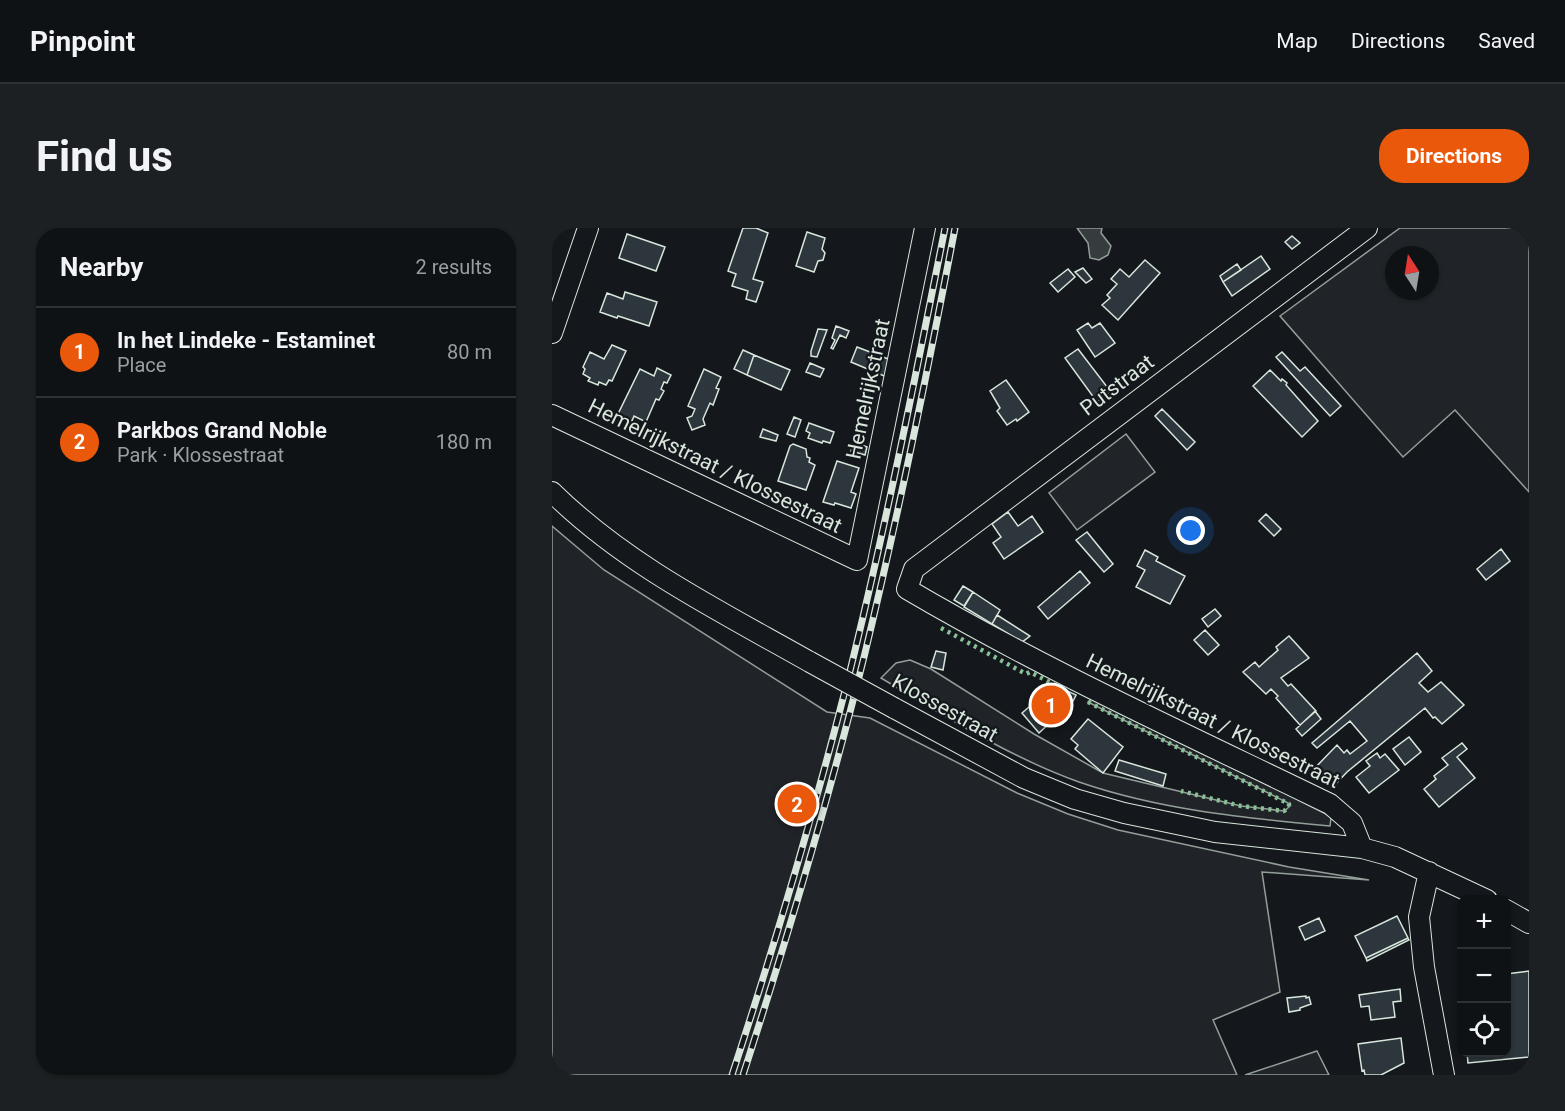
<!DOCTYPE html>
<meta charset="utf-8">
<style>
:root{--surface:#0f1215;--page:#1d2022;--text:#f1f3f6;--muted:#9b9ea0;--line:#2f3234;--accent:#ea580c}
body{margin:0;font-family:Roboto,sans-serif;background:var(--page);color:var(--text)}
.controls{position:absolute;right:18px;bottom:18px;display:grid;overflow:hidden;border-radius:12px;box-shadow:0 2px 4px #0004}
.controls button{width:54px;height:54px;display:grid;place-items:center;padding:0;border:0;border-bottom:2px solid var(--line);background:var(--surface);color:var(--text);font:30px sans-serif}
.compass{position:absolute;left:833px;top:18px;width:54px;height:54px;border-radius:50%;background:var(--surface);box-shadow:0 2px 4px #0004;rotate:348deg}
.you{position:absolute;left:639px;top:303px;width:21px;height:21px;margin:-15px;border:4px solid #fff;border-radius:50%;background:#1a73e8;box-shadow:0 0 0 9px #1a73e833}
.badge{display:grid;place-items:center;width:39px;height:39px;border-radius:50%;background:var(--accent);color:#fff;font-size:20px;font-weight:700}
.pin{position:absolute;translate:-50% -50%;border:3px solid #fff;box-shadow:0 2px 6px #0006}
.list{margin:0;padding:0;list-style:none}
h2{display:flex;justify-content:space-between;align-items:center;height:78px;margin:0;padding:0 24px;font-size:26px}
h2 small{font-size:20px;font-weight:400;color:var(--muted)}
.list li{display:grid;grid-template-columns:39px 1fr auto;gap:18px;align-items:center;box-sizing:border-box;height:90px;padding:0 24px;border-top:2px solid var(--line)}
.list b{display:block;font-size:22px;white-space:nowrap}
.list p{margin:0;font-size:20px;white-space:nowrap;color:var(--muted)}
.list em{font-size:20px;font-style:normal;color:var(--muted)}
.icon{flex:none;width:33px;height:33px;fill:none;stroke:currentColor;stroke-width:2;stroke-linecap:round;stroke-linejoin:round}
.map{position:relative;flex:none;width:977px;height:847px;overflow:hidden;border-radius:24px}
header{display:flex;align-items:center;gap:36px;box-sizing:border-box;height:84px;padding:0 30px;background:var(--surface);border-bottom:2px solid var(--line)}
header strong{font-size:28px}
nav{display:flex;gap:33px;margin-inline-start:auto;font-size:21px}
.intro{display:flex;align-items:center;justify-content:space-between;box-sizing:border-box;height:144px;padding:0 36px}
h1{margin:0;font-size:42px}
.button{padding:15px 27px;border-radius:24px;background:var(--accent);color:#fff;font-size:21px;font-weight:700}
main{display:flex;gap:36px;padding:0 36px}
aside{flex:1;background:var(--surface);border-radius:24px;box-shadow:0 2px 4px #0004}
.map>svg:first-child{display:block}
.green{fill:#202428;stroke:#939e99;stroke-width:1.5;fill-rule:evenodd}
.water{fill:#363b3e;stroke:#939e99;stroke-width:1.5}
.building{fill:#2c363c;stroke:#d8e6dc;stroke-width:1.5}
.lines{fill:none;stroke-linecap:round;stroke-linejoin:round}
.minor-casing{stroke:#d8e6dc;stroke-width:22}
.minor{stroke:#14181c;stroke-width:20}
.rail-casing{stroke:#d8e6dc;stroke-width:7}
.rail{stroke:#14181c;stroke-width:4.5;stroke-dasharray:14;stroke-linecap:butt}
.minor-bridge-casing{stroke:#d8e6dc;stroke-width:22;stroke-linecap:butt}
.minor-bridge{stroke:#14181c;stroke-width:20}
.hedge{stroke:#8ac095;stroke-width:4.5;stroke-dasharray:3 4.5;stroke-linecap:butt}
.labels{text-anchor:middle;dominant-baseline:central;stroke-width:4.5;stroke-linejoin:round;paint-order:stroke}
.street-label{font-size:21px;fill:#d8e6dc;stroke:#14181c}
</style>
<header>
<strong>Pinpoint</strong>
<nav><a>Map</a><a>Directions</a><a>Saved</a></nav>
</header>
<div class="intro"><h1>Find us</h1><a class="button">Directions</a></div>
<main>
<aside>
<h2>Nearby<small>2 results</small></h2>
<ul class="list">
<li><span class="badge">1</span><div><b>In het Lindeke - Estaminet</b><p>Place</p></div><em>80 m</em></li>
<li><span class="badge">2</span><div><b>Parkbos Grand Noble</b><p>Park · Klossestraat</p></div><em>180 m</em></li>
</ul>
</aside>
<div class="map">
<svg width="977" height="847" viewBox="0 0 977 847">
<rect width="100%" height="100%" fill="#14181c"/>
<path class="green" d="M848,0H977V264L903,182L851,229L728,88ZM842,27H878V63H842Z
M574,206L603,244L525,302L497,265Z
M0,298L52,342L275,484L318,490L465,565L516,586L566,602L737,639L817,652L710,644L728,764L661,792L685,847H0Z
M358,432L379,441L482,506L551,545L689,578L732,583L737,579L736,575L536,474L539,471L543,470L774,586L779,590L778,598C693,590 608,582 527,554C457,529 393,488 329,450L344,435Z
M765,823L777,847H693Z"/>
<path class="water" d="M525,0H550L549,5L559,18L556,27L547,32L538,30L536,15Z"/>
<path class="building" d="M191,0H204L216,5L201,51L211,54L204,74L194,71L196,63L180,58L184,46L176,43Z
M255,4L273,10L270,21L273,25L271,32L266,33L262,44L244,38Z
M75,6L113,19L104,43L67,30Z
M740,8L748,15L740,21L733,14Z
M709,28L718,41L680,68L671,54Z
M593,32L608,45L566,92L550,77L558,70L555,67L565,56L559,51L568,41L577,49Z
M685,36L689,42L671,54L668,48Z
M531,40L540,51L534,55L523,44Z
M516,41L523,49L506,64L498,55Z
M73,64L105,74L97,98L66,88L65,90L48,84L55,65L71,71Z
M536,95L540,100L548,95L563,115L543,129L525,102Z
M284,98L297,103L294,110L288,107L281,121L279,120L283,112L280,110Z
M266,101L275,102L265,129L259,128V123Z
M60,117L74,123L60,153L57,152L54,157L47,154L46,157L36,153L38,150L31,146L33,141L31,139L38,124L52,131Z
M305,119L344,134L337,150L299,134Z
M526,121L559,164L545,174L513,130Z
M191,122L202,127L195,147L182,141Z
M730,124L748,143L753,139L789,178L778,188L724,129Z
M202,127L238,142L229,162L195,147Z
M258,135L272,141L268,149L254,144Z
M105,140L119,147L115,155L112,154L109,161L112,163L107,172L104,171L94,194L82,188L80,193L66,186L88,141L102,148Z
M152,141L169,149L164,160L167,161L161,177L158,175L151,191L153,197L140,202L135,190L140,188L143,181L136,178Z
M718,142L729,153L730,151L735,155L734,157L766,193L750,209L701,158Z
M454,152L477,184L465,193L464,191L455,197L445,183L448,180L438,163Z
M610,181L643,214L635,222L603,188Z
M242,189L249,192L243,209L235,206Z
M257,195L282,204L278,215L271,213L270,215L256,210L258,205L254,203Z
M211,201L226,207L224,213L208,209Z
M302,214L315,219L313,227L299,223Z
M241,216L254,221L255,229L258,230L257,234L263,237L254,262L226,253L238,218Z
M285,233L307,240L299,264L304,266L299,280L283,275L282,277L271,274Z
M456,284L466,298L480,288L491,304L452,331L441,315L449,309L440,296Z
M714,286L729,301L722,308L707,293Z
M535,304L561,336L552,344L524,312Z
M949,321L958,333L934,352L925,341Z
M593,322L606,329L604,333L633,348L618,376L584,359L593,342L585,338Z
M528,343L538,355L496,391L486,379Z
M411,358L421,364L412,378L402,372Z
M421,364L448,382L440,396L412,379Z
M663,381L669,388L656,399L650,391Z
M445,387L478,408L470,414L440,396Z
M653,402L667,417L656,427L642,412Z
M737,408L757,430L729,450L736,458L739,456L764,483L748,497L724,470L726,468L719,461L714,466L691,444L703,434L707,439L726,422L724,419Z
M384,423L394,425L391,442L379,439Z
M865,425L880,443L867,455L876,464L889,454L912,477L890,496L883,489L881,490L873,480L795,544L780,560L761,542L785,517L792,525L795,522L798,526L815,513L798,493L765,520L760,515Z
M505,458L524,467L516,483L506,493L503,490L487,505L470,485L491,467L499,471Z
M763,483L769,491L750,508L744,501Z
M536,491L571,519L551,545L523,521L526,517L519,511Z
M857,509L869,524L853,537L841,521Z
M910,515L915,521L905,529L923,550L887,579L872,561L884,551L882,548L896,537L890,530Z
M825,525L828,530L833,526L847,542L817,565L804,549L818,538L814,533Z
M567,532L614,546L611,558L563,543Z
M845,688L856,710L814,730L803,708Z
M767,690L773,703L753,712L747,699Z
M856,710L857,712L815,733L814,730Z
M977,743V829L916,835L915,824H954V746Z
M848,761L849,773L841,774L843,789L819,792L817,778L809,779L807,767Z
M754,768V770L757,769L759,776L748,780V782L737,784L735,770Z
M849,810L852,835L829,847H813L812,842L810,843L806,816Z"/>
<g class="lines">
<g class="minor-casing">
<path id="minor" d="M0,105L36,0
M0,187L305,332L373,0
M0,264C74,337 168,383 258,434
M342,480L472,550L523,571L572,585L663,604L810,620L843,629L935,672
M810,620L800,595L778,576C636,507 491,441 355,361L362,341L815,0
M877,644L867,689L872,739L892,847
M954,682L977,695"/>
</g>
<use href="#minor" class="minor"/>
<g class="rail-casing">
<path id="rail" d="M180,847C223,716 262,585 296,451C333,302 363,151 393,0
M191,847C236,708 278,567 313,425C347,284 376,142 403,0"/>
</g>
<use href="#rail" class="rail"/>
<g class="minor-bridge-casing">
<path id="minor-bridge" d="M258,434L342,480"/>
</g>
<use href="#minor-bridge" class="minor-bridge"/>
<path class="hedge" d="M389,400L474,446L478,444L505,458
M536,474L737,576V579L732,583L689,578L629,563"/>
</g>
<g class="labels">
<g class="street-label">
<text transform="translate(565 157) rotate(-37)">Putstraat</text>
<text transform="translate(316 161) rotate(-78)">Hemelrijkstraat</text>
<text transform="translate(163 238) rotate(26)">Hemelrijkstraat / Klossestraat</text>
<text transform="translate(393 480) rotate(29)">Klossestraat</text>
<text transform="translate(661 493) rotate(26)">Hemelrijkstraat / Klossestraat</text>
</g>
</g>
</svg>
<div class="controls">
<button>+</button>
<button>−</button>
<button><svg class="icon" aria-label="locate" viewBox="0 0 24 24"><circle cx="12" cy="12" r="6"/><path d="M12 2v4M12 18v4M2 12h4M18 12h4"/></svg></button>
</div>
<svg class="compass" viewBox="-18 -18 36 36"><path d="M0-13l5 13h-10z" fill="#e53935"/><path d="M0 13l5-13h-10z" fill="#9b9ea0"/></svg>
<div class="you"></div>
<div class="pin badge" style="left:499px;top:477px">1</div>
<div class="pin badge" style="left:245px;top:576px">2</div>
</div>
</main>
